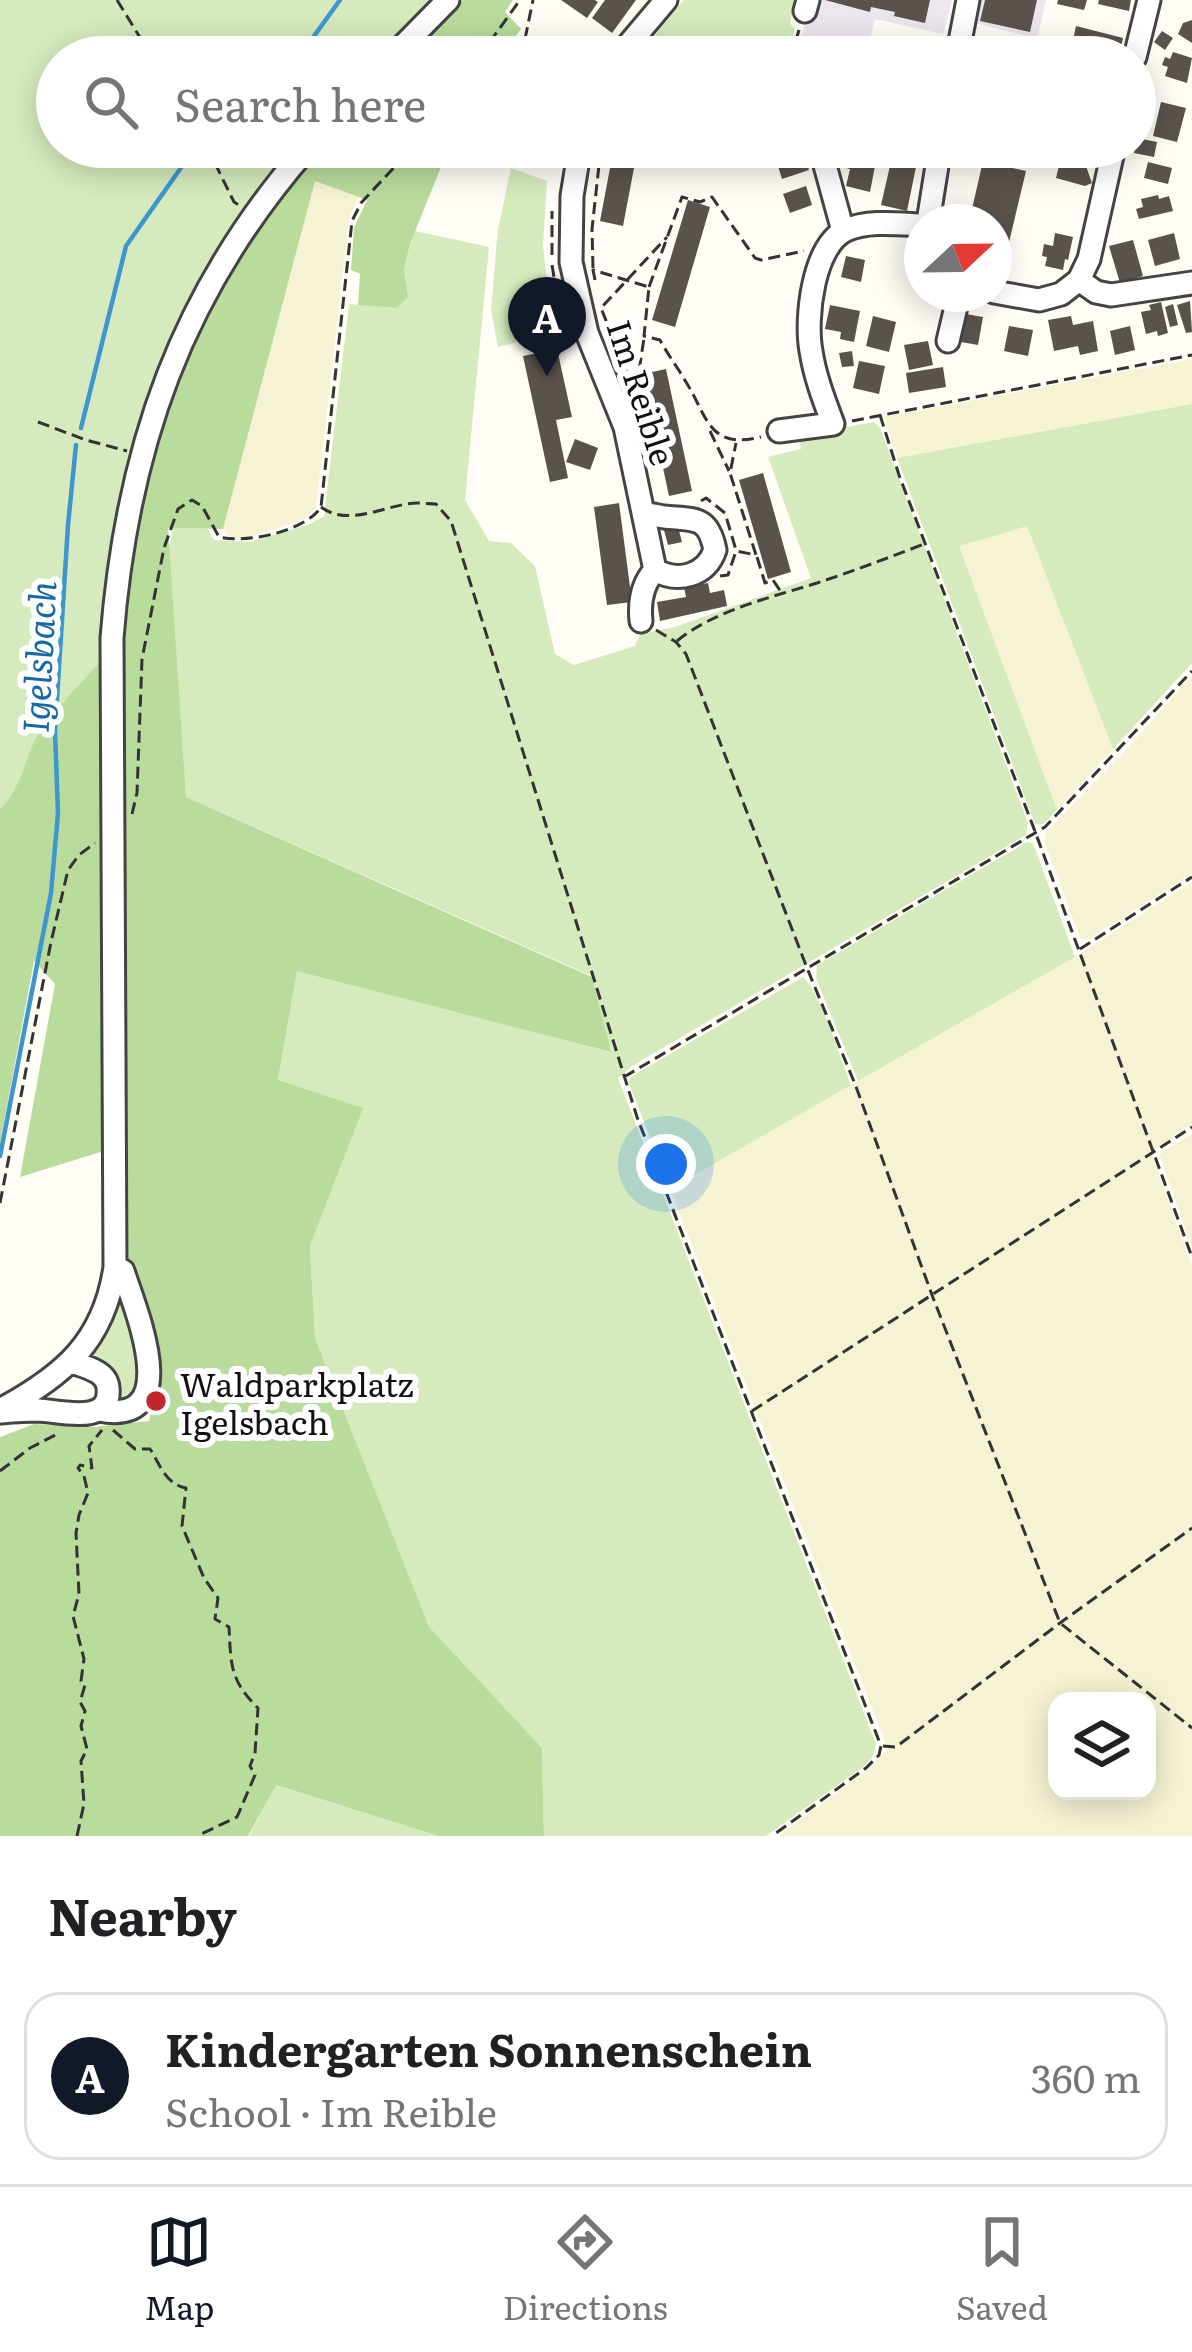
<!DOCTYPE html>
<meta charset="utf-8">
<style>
:root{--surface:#fff;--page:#f6f6f6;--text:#202124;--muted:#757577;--line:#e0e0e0;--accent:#111827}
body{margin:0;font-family:Literata,serif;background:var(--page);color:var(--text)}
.controls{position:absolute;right:36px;bottom:36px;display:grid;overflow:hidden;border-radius:24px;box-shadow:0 6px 30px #0003}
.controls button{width:108px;height:108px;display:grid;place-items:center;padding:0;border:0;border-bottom:3px solid var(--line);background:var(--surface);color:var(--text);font:60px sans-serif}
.compass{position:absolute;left:904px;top:204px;width:108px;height:108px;border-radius:50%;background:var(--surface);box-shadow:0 6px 30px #0003;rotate:68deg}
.you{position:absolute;left:666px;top:1164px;width:42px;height:42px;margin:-30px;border:9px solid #fff;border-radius:50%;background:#1a73e8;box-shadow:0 0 0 18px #1a73e833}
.badge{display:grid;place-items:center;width:78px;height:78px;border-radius:50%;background:var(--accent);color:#fff;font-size:39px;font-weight:700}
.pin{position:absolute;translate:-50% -99px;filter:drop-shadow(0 3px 6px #0008)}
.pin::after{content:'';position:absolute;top:63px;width:42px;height:36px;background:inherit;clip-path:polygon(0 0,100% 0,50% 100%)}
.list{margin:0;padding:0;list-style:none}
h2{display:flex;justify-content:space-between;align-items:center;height:156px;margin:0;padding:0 48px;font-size:51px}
h2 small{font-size:39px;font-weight:400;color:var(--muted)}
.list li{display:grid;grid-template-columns:78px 1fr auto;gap:36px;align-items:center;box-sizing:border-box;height:168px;margin:0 24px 24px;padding:0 24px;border:3px solid var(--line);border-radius:36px}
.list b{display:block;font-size:45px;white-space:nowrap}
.list p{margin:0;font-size:39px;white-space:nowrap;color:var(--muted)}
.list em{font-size:39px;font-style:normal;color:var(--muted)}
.icon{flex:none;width:66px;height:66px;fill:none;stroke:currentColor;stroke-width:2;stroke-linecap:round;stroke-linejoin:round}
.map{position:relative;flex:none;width:1192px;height:1836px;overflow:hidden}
.search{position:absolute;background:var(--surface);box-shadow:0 6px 30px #0003;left:36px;right:36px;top:36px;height:132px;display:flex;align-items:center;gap:30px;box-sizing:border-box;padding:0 42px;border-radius:66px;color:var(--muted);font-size:45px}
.sheet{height:348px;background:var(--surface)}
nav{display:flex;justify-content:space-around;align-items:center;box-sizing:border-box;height:168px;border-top:3px solid var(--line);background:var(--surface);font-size:33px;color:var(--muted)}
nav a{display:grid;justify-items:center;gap:6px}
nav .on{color:var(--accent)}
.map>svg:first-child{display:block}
.industrial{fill:#eee6ef}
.farmland{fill:#f6f3d4;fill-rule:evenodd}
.green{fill:#d5ebbd}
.forest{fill:#b9dc9c}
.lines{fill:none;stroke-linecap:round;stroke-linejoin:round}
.stream{stroke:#3f96cf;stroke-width:4.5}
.building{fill:#5a524d}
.minor-casing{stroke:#444;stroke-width:27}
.path{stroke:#333;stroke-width:3;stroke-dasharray:12 6;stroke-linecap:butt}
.minor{stroke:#fff;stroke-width:21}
.poi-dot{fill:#c4262e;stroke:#fff;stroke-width:4.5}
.labels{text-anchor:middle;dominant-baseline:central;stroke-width:12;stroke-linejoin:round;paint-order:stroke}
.street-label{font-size:33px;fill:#111;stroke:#fff}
.poi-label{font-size:33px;fill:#111;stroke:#fff;text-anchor:start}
.water-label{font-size:36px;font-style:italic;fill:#1768a6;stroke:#fff}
</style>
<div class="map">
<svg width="1192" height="1836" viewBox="0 0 1192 1836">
<rect width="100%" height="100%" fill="#fffdf5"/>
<path class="industrial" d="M812,0H952L943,34L875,19L866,57H795Z
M975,0H1046L1037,39L971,22Z"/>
<path class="farmland" d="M315,180L359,197L349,218L316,507L305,519L246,538H229L223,529Z
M1192,359V404L897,458L884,417Z
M1027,525L1113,749L1057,810L958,546Z
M1192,675V873L1087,940L1080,938L1045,843L1046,832L1128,748Z
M1192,882V1124L1151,1152L1192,1266V1836H778L867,1770L888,1749L670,1189L1084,951ZM1057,1701H1147V1791H1057Z
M1192,1134V1248L1159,1154Z"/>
<path class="green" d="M0,0H441L386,57H57V147H298L199,294L104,657L37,736L16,788L5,806L0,809Z
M684,0H804L793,10L790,24L795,28L787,57H630L643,41L649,42Z
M511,168L547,181L543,245L552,333L498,347L491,309L498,229Z
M415,231L489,247L465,500L489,541L511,543L535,566L555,654L574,665L635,646L640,634L675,627L811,578L768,457L801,449L798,436L874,422L880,428L1028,823L1026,835L632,1066L618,1078L876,1744L872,1758L863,1767L766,1836H544L542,1748L429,1628L315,1338L310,1246L362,1109L278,1081L297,970L610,1052L592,976L186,797L168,553L173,528L208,529L214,540L249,542L310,524L324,516L349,304L396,308L410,244Z
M1192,404V663L1113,749L1027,526L959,546L1057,810L1044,824H1035L897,458Z
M1027,842L1033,843L1075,957L858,1081L816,978L817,965Z
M803,977C821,993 840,1058 851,1085L670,1189L628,1081L634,1075Z
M120,1279L143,1344L140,1396L115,1407L89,1355Z
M275,1785L438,1836H249Z"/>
<path class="forest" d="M463,0H513L505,12L521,29L500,57H406Z
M317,147H449L410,244L404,270L408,297L397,308L358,305L360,274L351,270L354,228L367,200L315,181L223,529L168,528L186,797L592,977L611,1052L297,971L278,1080L363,1108L310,1246L315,1338L429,1627L542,1748L544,1836H438L276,1785L248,1836H0V1437L34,1424L94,1427L149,1421L158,1380L118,1248L120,628L141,481L184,359L218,295L264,217Z
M104,657L107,1150L20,1177L55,984L34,961L0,1144V809C19,792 24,763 35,740C49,714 84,681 104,657Z"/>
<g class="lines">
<path class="stream" d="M299,57L340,0
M81,428L126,246L192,152
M0,1156L51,893L58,813L55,731L68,525L76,445"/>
</g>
<path class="building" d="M561,0H595L598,2L587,18Z
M605,0H636L612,33L592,18Z
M825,0H930L925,23L894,16L895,12L871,7L870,12Z
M985,0H1037L1030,32L980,21Z
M1058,0H1087L1084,10L1057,4Z
M1099,0H1131L1129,11L1098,4Z
M1192,20V43L1178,34L1183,23Z
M1076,26L1123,38L1119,57H1104L1071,49Z
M1162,31L1173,38L1165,50L1154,42Z
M1056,38L1069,40L1066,57L1052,55Z
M831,40L863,46L861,57H808L811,41L830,44Z
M1173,52L1192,58L1187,83L1165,76L1168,67L1162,65L1165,57L1170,59Z
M1161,102L1186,108L1177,142L1153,136Z
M1137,138L1157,142L1154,157L1134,153Z
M614,147H638L623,226L600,221Z
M772,147H802L809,170L782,179Z
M890,147H910L908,157L889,154Z
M1081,147H1096L1091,168L1086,166L1092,183L1085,186L1056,178L1063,149L1080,152Z
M846,152L864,156L862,163L875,166L870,192L846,186L850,169L842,167Z
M892,157L917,162L907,211L881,205Z
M983,161L1026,171L1005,259L994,256V222H969Z
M1148,162L1172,168L1168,184L1144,178Z
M806,186L812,205L790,213L783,194Z
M1158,195L1159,199L1169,196L1173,211L1139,219L1136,209L1143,207L1141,199Z
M688,200L710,207L675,327L652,320Z
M1055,233L1073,237L1068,260L1065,259L1063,270L1045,266L1047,257L1042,256L1044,244L1053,246Z
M1174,233L1180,259L1155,266L1148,240Z
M1133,240L1143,276L1120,283L1109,246Z
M846,256L865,260L861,282L841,277Z
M1190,301L1192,332L1186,333L1177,305Z
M1161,302L1168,333L1158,336L1157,331L1146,334L1141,312L1151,310L1149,305Z
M1173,304L1178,325L1170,327L1165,307Z
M830,305L860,311L854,342L840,339L841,332L825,329Z
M960,313L983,317L978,345L955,341Z
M873,316L896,322L889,352L866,346Z
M1071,316L1073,325L1093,321L1098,351L1080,355L1078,346L1054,351L1048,320Z
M1009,326L1033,330L1028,356L1004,351Z
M1130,326L1135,350L1115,355L1110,331Z
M928,341L933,365L909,370L904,345Z
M557,349L572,417L556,420L568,478L550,482L523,356Z
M852,351L854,366L842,367L839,353Z
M859,361L885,366L879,394L853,388Z
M943,367L946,387L909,393L906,373Z
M666,369L692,491L669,496L643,374Z
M575,439L598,448L590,470L566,462Z
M763,473L791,572L768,579L739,480Z
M619,503L632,602L607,605L594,507Z
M678,527L682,542L668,545L664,530Z
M708,583L710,593L724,590L727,606L660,621L657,602L686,597L684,587Z"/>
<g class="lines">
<g class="minor-casing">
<path id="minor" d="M805,11L808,0
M392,57L448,0
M618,57L666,0
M957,57L968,0
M1135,57L1149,0
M580,147L572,196L571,262L587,333L625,427L655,570
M820,147L843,231
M928,222L940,147
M1079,280L1096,292L1111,295L1192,283
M994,292L1039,300L1061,294L1079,280L1089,259L1114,147
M948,341L959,294
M779,431L833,424C824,400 815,377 811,351C805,319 813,245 846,230C868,220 899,224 922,225
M645,514C651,514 658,516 664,517C694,520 708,515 715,550C706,576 678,583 655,570
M641,621C639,601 642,584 655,570
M0,1410C63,1376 104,1342 115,1267L112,638C127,448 181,292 308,147
M99,1410C186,1427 135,1309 123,1271L115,1267
M1,1412C13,1411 26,1410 39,1410C59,1411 112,1426 108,1388C107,1371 85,1367 72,1362"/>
</g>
<path class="path" d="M117,0L152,57
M525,39L533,0
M479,57L520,0
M791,57L799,30
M207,147L234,202L242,207
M552,255V211
M552,265L560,314L565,318
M593,268L592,229L601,147
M595,280L593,270L649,287L644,336L660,340C668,355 678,368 686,382C708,417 708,450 761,437
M649,287L682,197L700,202L712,197L755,258L761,260L804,251
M629,381L638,378L644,338
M880,415L899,475L1036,834L1192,1257
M642,421L645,418L601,308L667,237
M852,421L1192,355
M38,422L86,440L127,451
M710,431L729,471
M701,501L706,498L725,513L736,550
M321,507C349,528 386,504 417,503C423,503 430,504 436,504L451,521L637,1117L881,1746L879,1755L866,1768L772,1836
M757,557L765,583L773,580L781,592
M720,576L728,575L736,551L756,555L730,473L736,443
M656,630L676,642L686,654L807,968L855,1084L932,1295L1060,1623L1192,1728
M677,641C713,611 772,597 817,583C853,571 888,558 924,544
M132,814L137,793L142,659L164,548L178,509L192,500L202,506L219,537C246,544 306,531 321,507L352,221L361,203L413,147
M1080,949L1192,877
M624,1077L1045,827L1192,671
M0,1203L51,942L68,870L79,855L95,843
M752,1411L1192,1127
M113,1430L135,1449H150C160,1464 165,1484 186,1488L182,1526L204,1578L218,1598L215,1619L229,1627C231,1666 230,1680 258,1708L255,1753L250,1766L255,1775L237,1817L197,1836
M0,1471L30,1448L59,1433
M883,1746L896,1747L1060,1623L1192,1528
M77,1836L84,1804L81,1761L87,1749L81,1726L85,1711L80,1702L85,1685L81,1681L84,1659L73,1616L79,1594L76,1533L79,1515L88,1493L84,1476L78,1468L80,1465L92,1468L89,1446L102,1430"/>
<use href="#minor" class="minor"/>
</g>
<circle class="poi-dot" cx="156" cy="1401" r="12"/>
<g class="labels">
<g class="street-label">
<text transform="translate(643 392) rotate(72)">Im Reible</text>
</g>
<g class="poi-label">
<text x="180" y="1382">Waldparkplatz<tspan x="180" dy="38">Igelsbach</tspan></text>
</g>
<g class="water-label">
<text transform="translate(37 657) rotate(-87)">Igelsbach</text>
</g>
</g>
</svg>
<div class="controls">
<button><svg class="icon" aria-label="layers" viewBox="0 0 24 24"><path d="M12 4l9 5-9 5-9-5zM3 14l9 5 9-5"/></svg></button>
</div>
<svg class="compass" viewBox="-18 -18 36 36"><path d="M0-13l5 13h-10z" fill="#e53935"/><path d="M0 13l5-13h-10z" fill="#757577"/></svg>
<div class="you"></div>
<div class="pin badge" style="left:547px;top:376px">A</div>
<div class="search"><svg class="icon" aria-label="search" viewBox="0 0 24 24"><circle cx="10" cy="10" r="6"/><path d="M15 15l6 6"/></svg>Search here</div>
</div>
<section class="sheet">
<h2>Nearby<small></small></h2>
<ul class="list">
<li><span class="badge">A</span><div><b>Kindergarten Sonnenschein</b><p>School · Im Reible</p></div><em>360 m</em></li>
</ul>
</section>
<nav>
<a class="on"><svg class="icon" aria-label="map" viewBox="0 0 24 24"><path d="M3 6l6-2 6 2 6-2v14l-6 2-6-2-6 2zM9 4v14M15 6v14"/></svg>Map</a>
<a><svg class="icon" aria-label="directions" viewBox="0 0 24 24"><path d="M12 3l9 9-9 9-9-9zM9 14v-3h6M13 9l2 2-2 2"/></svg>Directions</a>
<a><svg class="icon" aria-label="saved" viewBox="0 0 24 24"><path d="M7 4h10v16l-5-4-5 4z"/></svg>Saved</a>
</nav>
